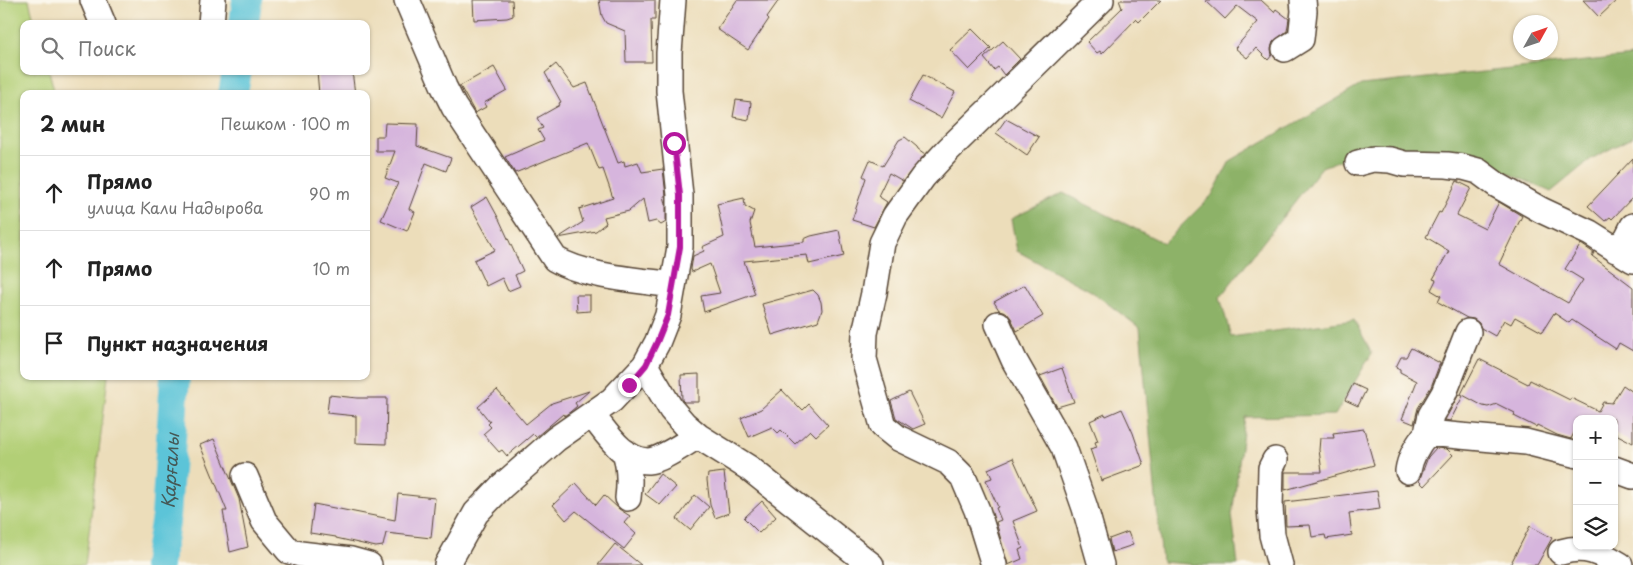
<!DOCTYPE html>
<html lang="ru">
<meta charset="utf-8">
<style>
:root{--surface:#fff;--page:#f2f2f2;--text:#222;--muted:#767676;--line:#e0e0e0}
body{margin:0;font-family:"Playpen Sans",sans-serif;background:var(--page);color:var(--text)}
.controls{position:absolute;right:15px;bottom:15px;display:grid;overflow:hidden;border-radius:10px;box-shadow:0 1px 4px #0004}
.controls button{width:45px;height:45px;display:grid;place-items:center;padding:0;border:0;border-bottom:1px solid var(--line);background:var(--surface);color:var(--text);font:25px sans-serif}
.compass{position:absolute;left:1513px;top:15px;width:45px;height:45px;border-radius:50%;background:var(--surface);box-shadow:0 1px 4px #0004;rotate:50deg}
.stop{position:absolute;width:15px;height:15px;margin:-11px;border:4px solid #b5179e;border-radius:50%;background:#fff}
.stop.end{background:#b5179e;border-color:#fff;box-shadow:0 1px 5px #0008}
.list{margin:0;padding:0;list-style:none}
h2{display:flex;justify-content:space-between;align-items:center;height:65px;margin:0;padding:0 20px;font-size:21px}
h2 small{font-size:16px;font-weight:400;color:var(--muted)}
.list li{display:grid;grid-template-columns:32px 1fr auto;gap:15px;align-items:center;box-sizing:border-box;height:75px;padding:0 20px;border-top:1px solid var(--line)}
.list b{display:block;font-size:19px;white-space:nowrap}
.list p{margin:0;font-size:16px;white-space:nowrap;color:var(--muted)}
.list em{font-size:16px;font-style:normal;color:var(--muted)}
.icon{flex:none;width:28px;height:28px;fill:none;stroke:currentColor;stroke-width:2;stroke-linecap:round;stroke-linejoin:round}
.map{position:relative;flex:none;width:1633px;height:565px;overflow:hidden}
.search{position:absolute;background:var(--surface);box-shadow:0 1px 4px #0004;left:20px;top:20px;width:350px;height:55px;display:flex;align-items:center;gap:12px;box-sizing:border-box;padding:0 18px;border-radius:10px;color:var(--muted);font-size:19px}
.panel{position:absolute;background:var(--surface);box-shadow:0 1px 4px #0004;left:20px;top:90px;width:350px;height:290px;border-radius:10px}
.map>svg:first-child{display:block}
.green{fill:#b2cf76;stroke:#767c4a}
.forest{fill:#8db267;stroke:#646e42}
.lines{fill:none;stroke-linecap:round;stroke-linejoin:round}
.river{stroke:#5bc4d8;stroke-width:30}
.building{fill:#d6b5dd}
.minor-casing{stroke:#564535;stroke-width:28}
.minor{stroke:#fff;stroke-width:25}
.route{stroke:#b5179e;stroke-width:6}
.labels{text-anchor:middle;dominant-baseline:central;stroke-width:4.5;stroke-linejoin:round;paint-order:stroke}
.water-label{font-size:18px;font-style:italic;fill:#455856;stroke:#fbf7ec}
</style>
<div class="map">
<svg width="1633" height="565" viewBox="0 0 1633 565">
<rect width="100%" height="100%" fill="#fbf7ec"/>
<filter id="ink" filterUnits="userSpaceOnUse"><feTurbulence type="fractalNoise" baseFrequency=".02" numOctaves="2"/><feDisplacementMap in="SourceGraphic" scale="10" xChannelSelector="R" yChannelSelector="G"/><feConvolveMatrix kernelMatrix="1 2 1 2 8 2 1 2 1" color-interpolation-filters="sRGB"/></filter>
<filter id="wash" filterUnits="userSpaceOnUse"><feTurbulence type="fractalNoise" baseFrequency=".0096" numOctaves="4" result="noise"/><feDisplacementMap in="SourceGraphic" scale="20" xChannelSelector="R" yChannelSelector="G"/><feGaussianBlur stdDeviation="1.12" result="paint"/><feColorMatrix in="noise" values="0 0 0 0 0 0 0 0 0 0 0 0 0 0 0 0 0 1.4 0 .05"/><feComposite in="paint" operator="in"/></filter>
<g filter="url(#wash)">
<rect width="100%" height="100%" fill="#ecddba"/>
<path class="green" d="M0,0H29L35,24H24V71H49L55,94H24V376H108L85,565H0Z"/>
<path class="forest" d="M1633,56V137L1591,159L1551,192L1465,154L1374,147L1322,167L1220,297L1231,337L1354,320L1372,353L1335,415L1245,417L1232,515L1238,565H1200L1162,562L1140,328L1091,291L1017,251L1011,219L1063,193L1164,243L1212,195L1230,161L1361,85Z"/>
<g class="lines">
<g class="river">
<path d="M244,24L247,0"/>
<path d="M233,94L237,71"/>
<path id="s1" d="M158,565L166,517L175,376"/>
</g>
</g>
<g id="blocks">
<path class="building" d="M473,0H512L513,16L507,18L474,20Z
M599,0H655V20H651L652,62H626L625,31L606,23L602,16Z
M737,0H779L767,17L769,19L748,50L717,29Z
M1119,0H1161L1139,22L1136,19L1102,54L1100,51L1097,53L1087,42L1122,8Z
M1205,0H1261L1274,12L1276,9L1289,19L1287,31L1273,42L1271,49L1272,55L1268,60L1256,48L1247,58L1235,48L1258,22L1237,6L1225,19Z
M1583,0H1617L1599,17Z
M972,29L991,48L969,70L950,50Z
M1003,41L1020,59L1004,75L998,67L994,70L984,58Z
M556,64L574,88L587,83L618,163L624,161L625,166L638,162L642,172L663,169L666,196H664L666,204V222L661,225L656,221L648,223L643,199L629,211L604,217L606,223L596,231L558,238L583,222L579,209L613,198L603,169L599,170L588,143L515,173L505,157L544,140L538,130L543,128L537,118L560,105L559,103L561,102L545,73Z
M494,67L507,90L484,103L486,107L475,113L460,86Z
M317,71H352L355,94H319Z
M923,75L955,92L941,118L909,101Z
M736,100L751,102L749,120L733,117Z
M1006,119L1039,137L1027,155L996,133Z
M385,123L418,124L417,146L451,158L446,171L426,163L409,209L415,212L407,231L381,220L398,183L385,178L395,151H376V136H384Z
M905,137L917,147L918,149L925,154L903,181L889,173L878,196L887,202L874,227L852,220L866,178L863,176L870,160L883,166L899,140Z
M1633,158V197L1612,219L1610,217L1605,221L1588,206Z
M1457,181L1471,188L1457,215L1485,229L1499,202L1522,216L1499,264L1568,303L1583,280L1565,269L1581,244L1594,253L1592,256L1633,287V351L1619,343L1616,349L1572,320L1569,323L1554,313L1542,332L1515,317L1511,324L1504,320L1495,336L1481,328L1479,323L1474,319L1467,318L1438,302L1441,296L1431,290L1436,280L1433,279L1449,251L1426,237L1439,212L1441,213Z
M487,197L499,219L523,271L515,275L520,286L508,291L502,278L486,286L474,260L495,250L471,207Z
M744,198L745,206L754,211L750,223L755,247L804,242V239L811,236L839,230L844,256L809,264L807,255L744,261L755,294L704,312L701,296L720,293L710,264L692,272L691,269L693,256L704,251L702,247L724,237L717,204Z
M1025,285L1043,316L1017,331L1011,318L1006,312L999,310L994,302Z
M813,290L818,295L821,302L822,310L818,321L772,335L762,304Z
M576,295H590V311L577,312Z
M1411,348L1440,363L1431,387L1418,408L1414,424L1402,419L1417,381L1400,372V369L1396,367L1401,357H1406Z
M1479,359L1528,384L1530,380L1570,400L1571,398L1598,411L1603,402L1612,403L1623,385L1633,392V443L1614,433V419H1577V427L1571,439L1557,435L1537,425L1536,427L1514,416L1515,413L1497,404L1488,407L1483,406L1461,394Z
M1062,368L1074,402L1057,407L1040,376Z
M699,374V402H684L682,400L681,375Z
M1353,384L1366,390L1358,406L1345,400Z
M497,390L526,424L552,403L589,391L575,403L577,406L570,412L564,416L563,414L536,437L533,434L507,456L502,450L499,452L483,434L491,427L488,424L490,422L478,407Z
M782,390L799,408L800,407L803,410L809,404L828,425L816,436L810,430L795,444L781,430L778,433L772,427L749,437L741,418L761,409Z
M909,392L925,424L913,429L896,418L891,401Z
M1459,394L1463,396L1450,421L1445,420Z
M329,395L357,398H387L386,444L356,443V416L327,413Z
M1122,409L1133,433L1144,465L1101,481L1090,449L1097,447L1095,442L1098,441L1090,421L1105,414L1106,416Z
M1364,429L1374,465L1285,490V472H1322L1319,450L1320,438H1334L1333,433Z
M214,439L239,499L248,547L230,552L223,511H227L200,445Z
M1436,448L1447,449L1453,455L1424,486L1419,481L1428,457Z
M1013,458L1037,511L1013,521L1023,548L1019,550L1022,559L1008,565L996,522L1001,520L996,508L998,507L986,480L992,478L988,469Z
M724,472L729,513L715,518L710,505L707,480L708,474Z
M660,474L676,487L660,505L645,494Z
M576,483L596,505L604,495L619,509L630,516L624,523L636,534L624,549L576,511L566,520L553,505Z
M1377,491L1380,509L1349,513L1352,535L1326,539L1325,535L1312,537L1310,525L1286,526L1285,502Z
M398,494L435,498L431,538L386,533L383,546L376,547L336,538V537L310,533L314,504L395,520Z
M695,495L709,507L690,530L677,519Z
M762,501L776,517L759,533L744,518Z
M1530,526L1552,538L1537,565H1510Z
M1128,532L1133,545L1112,552L1109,539Z
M615,544L641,565H598Z"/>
</g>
</g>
<g filter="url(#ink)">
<use href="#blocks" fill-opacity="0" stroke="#564535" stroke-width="1"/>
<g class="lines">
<g class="minor-casing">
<path id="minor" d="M93,0L103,24
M407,0L444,87L454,107L555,259C585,277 638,280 673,285
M211,24L213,0
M1285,49L1301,39L1304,11L1303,0
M1358,163L1373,159L1390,160L1404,164L1447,165L1463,167L1478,171L1497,185L1541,210L1590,233L1633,260
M1616,250L1627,238L1633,226
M998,324L1014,360L1064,448L1085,508L1101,565
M1468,332L1444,393L1431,415L1427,433L1526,442L1577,455
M645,365L671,409L684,424L698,436L749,468L871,565
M592,415C606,432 623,461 648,461C662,460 685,443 698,436
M625,452C630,468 630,482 628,498
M1275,460L1271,468L1270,507L1272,535L1280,565
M1614,469L1633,476
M1408,471C1410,456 1418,444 1427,433
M245,476L264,521L289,551L300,554L351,560L369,565
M1561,552C1585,545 1599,552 1620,565
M447,565L476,513L501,487L556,439L612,400L645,365L657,343L668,315L680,247V195L669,91V53L673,0
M994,565L977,510L963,477L948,462L898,438L883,426L864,359L865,333L874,293L882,243L895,216L923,177L948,150L1101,0"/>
</g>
<use href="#minor" class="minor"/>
</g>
</g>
<g class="lines" filter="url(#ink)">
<path class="route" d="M629,385L646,365L657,342L668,315L680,247V195L674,143"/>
</g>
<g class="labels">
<g class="water-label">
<text stroke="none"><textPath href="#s1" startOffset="95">Қарғалы</textPath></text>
</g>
</g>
</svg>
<div class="controls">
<button>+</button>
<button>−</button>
<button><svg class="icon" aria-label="layers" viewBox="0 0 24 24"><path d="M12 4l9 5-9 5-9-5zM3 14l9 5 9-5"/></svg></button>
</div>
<svg class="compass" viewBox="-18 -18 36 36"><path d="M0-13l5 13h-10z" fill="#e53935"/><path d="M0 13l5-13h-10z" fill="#767676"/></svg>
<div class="stop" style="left:674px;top:143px"></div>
<div class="stop end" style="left:629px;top:385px"></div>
<div class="search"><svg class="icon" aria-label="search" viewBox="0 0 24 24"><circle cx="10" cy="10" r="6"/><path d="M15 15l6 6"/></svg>Поиск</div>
<section class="panel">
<h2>2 мин<small>Пешком · 100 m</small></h2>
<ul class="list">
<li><svg class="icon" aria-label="ahead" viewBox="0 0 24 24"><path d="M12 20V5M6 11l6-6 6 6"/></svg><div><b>Прямо</b><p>улица Кали Надырова</p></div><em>90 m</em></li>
<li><svg class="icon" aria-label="ahead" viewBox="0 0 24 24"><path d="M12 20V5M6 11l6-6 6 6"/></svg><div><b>Прямо</b></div><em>10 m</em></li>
<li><svg class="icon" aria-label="arrive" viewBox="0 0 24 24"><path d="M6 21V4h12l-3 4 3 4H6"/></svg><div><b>Пункт назначения</b></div></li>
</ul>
</section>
</div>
